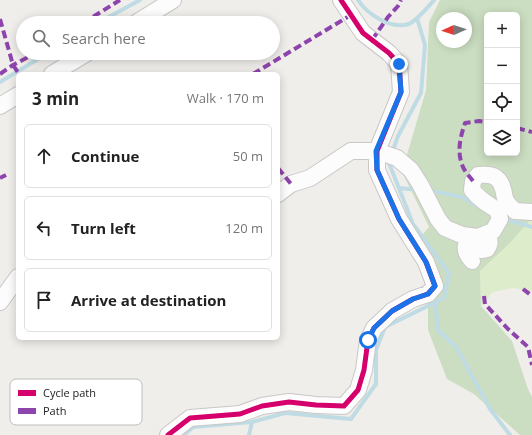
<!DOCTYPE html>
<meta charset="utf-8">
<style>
:root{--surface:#fff;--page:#f2f2f2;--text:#222;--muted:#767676;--line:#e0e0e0}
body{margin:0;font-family:"Open Sans",sans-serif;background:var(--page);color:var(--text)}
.controls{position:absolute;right:12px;top:12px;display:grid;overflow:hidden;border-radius:6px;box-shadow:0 2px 10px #0003}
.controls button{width:36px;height:36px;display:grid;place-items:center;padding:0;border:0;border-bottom:1px solid var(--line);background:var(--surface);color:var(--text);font:20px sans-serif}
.compass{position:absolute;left:436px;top:12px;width:36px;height:36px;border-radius:50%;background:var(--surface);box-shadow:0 2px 10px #0003;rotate:267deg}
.stop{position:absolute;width:12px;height:12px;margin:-9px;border:3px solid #1a73e8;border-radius:50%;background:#fff}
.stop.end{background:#1a73e8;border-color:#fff;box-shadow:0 1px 4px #0008}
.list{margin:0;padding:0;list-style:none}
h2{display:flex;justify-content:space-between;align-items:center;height:52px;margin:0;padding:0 16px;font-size:17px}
h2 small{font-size:13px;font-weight:400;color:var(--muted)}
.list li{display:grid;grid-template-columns:26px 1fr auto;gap:12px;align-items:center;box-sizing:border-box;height:64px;margin:0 8px 8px;padding:0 8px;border:1px solid var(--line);border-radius:6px}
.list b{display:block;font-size:15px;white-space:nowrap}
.list em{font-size:13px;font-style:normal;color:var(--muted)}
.icon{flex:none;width:22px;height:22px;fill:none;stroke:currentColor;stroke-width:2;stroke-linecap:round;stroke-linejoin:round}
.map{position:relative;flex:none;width:532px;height:435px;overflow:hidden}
.search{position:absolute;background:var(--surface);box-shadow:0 2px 10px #0003;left:16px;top:16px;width:264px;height:44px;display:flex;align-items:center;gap:10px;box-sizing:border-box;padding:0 14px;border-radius:22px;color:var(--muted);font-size:15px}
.panel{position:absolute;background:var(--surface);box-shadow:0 2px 10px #0003;left:16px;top:72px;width:264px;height:268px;border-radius:6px}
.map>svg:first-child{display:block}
.grass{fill:#ddeccb}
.forest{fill:#cbdec1;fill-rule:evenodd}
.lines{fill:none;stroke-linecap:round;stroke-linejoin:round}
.stream{stroke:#bfdbe3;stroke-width:4}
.minor-casing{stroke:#c9c8c7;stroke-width:18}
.minor{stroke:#fdfcfc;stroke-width:16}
.quiet{stroke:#8e44ad;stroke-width:4;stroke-dasharray:8 4;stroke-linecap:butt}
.cycleway-casing{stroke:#fff;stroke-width:8}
.cycleway{stroke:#d6006c;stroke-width:5}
.route{stroke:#1a73e8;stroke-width:5}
.key{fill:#fff;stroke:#bdbdbd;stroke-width:1}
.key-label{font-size:11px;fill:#222}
</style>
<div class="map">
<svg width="532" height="435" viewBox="0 0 532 435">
<rect width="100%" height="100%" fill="#f0eeeb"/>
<path class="grass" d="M532,218V292L513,288L493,292L481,306L480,271L509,244Z"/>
<path class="forest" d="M440,0H532V218L509,244L480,271L481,306L512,341L528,389L532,397V435H520L474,394L447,379L428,330V300L439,295L418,240L429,227L402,172L426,90L429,22ZM487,15H517V153H487ZM442,18H466V42H442Z"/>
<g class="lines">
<path class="stream" d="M358,0C367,14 391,30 409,24C417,20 428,7 434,0
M98,23L140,0
M0,82L48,53
M392,153L398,136L421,93L425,45L417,18
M399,188L418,190
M428,191L437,192L462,197L479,207
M508,220L532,227
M435,303L438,330L456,347L490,409L510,435
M184,435L193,427L252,422
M249,435L252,422L285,413L351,419L376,384V350L385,327L444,298L449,273L413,224L389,163L390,159"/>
<g class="minor-casing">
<path id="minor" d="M136,23L173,0
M52,74L87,53
M0,106L18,95
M278,194L291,184L310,178L351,151H377L397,158L411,170L420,184L438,219L445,228L462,235L478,237L493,231L500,219L497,210C487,204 479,199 472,190L473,181L478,175C491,174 499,175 503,189C504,192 504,195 505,198C507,204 511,207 515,211L532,212
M472,261C467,255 462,248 469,241H472L481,250L487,249C490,245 490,243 489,238L483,235
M0,302L18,277
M168,435L190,418L240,414L262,406L289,402L316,405L344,406L358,390L364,370L368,340L374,328L392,311L413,299L428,294L435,286L426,262L399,219L377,170V151L401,92L399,64L389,53L363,33L341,0"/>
</g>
<use href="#minor" class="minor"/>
<path class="quiet" d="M0,19L13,65L19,74
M83,23L120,0
M372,40L388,17L398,6L401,0
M0,74L13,65L36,53
M253,74L351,15
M517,128L532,132
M278,168L291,184
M0,178L6,175
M473,181C470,177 466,173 464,169C456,154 460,138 465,123L479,121L487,122
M523,289L532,296
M484,296L485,304L508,329L528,347L532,365"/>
<g class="cycleway-casing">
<path id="cycleway" d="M168,435L190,418L240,414L262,406L289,402L316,405L344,406L358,390L364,370L368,340L374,328L392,311L413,299L428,294L435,286L426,262L399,219L377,170V151L401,92L399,64L389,53L363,33L341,0"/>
</g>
<use href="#cycleway" class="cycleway"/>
</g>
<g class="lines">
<path class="route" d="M368,340L374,328L392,311L413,299L428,294L435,286L426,262L399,219L377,170L376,151L401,92L399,64"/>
</g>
<rect x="10" y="379" width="132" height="46" rx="6" class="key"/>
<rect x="18" y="390" width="18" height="6" fill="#d6006c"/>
<rect x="18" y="408" width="18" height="6" fill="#8e44ad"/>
<g class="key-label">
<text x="43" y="397">Cycle path</text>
<text x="43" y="415">Path</text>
</g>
</svg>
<div class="controls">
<button>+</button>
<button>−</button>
<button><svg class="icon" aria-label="locate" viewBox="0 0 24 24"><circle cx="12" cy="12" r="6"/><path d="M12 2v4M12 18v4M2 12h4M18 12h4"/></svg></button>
<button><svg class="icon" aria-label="layers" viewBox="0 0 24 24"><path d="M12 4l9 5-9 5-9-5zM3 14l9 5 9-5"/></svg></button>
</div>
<svg class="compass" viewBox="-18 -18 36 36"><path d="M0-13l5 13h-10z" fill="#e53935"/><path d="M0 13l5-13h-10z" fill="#767676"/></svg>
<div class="stop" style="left:368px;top:340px"></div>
<div class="stop end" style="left:399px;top:64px"></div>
<div class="search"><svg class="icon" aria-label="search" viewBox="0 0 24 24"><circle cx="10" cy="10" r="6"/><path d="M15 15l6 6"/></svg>Search here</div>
<section class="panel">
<h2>3 min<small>Walk · 170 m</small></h2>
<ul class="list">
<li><svg class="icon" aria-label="ahead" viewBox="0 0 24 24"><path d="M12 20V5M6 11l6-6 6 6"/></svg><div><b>Continue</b></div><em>50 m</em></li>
<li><svg class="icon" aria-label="left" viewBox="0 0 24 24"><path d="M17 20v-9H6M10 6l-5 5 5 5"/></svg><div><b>Turn left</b></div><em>120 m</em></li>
<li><svg class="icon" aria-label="arrive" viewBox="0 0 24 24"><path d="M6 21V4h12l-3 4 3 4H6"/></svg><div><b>Arrive at destination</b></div></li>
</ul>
</section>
</div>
